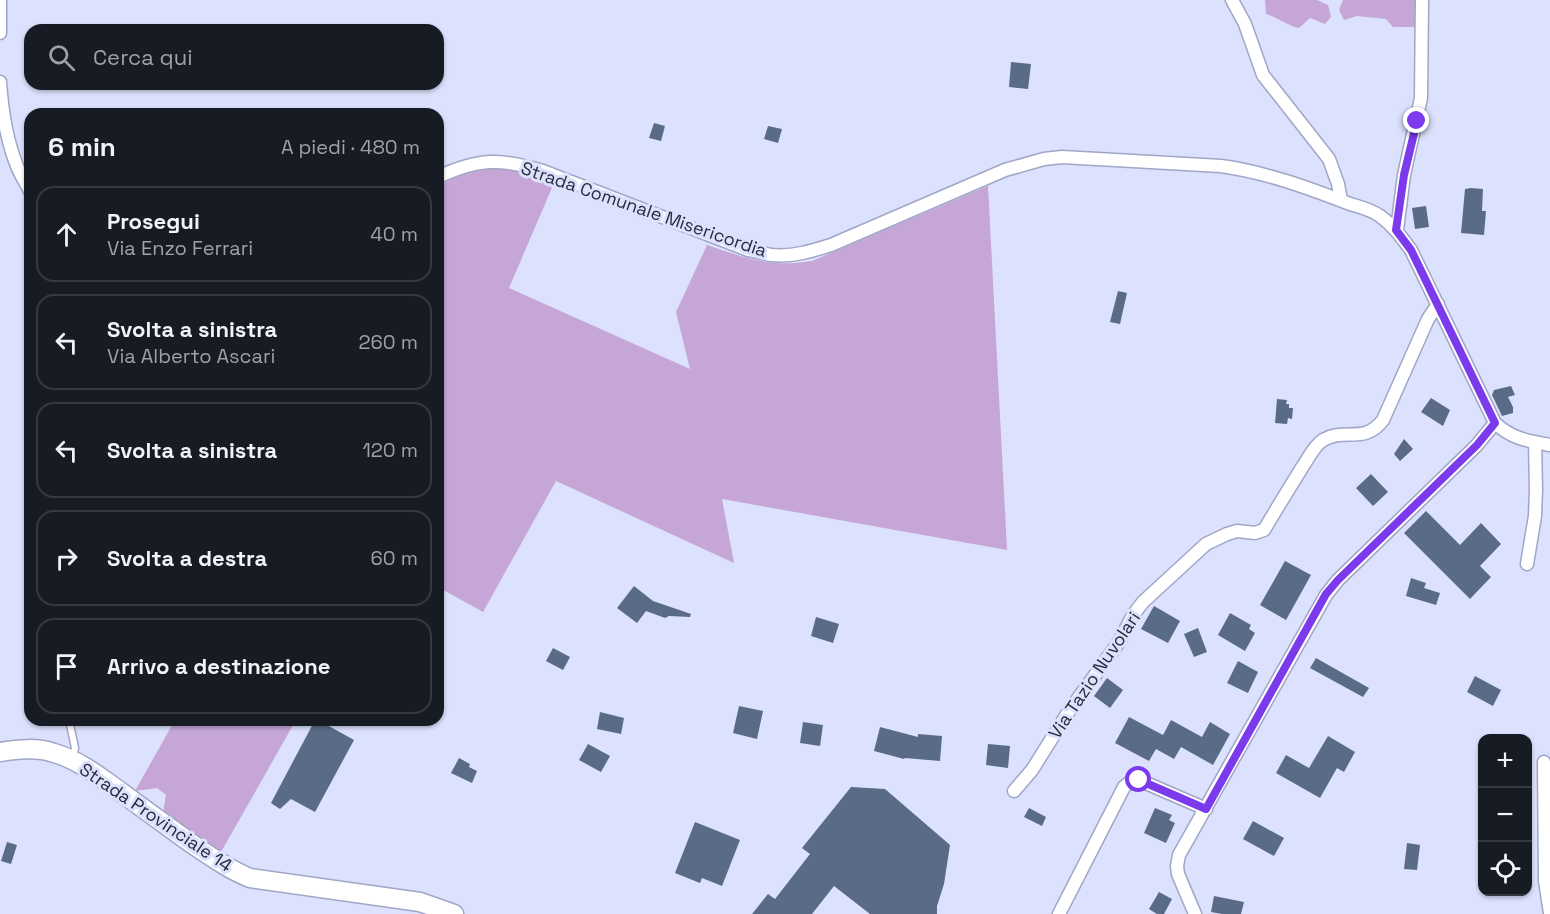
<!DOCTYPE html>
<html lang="it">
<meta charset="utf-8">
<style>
:root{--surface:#171b24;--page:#242831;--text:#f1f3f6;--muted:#9ea1a6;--line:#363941}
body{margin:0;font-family:"Space Grotesk",sans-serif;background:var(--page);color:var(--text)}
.controls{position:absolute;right:18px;bottom:18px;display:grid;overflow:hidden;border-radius:12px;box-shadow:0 2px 4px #0004}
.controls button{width:54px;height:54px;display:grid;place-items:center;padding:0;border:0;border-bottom:2px solid var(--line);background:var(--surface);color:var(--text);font:30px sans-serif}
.stop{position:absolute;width:18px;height:18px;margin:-14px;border:4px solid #7c3aed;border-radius:50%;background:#fff}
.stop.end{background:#7c3aed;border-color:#fff;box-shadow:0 2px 6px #0008}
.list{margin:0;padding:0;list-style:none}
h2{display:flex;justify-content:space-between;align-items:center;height:78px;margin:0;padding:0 24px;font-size:26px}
h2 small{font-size:20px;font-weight:400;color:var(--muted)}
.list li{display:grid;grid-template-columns:39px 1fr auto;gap:18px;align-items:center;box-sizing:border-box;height:96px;margin:0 12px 12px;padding:0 12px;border:2px solid var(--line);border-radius:18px}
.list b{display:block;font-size:22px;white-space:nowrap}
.list p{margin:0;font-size:20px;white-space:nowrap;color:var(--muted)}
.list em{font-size:20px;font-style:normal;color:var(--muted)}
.icon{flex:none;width:33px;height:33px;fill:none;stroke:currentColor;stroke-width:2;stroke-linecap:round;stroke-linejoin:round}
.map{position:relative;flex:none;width:1550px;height:914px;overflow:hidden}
.search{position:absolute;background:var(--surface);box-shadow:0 2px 4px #0004;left:24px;top:24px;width:420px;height:66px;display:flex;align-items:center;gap:15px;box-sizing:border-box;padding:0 21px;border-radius:18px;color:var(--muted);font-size:22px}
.panel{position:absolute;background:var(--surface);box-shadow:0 2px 4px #0004;left:24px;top:108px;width:420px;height:618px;border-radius:18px}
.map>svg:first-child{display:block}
.green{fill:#c5a6d6}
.building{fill:#596b86}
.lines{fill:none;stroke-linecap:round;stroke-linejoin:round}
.service-casing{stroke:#a0a6c7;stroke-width:9}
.minor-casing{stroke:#a0a6c7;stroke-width:15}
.secondary-casing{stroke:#a0a6c7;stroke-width:21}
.service{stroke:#fff;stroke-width:6}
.minor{stroke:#fff;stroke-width:12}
.secondary{stroke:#fff;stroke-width:18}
.route{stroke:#7c3aed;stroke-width:8}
.labels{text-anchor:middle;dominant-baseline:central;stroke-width:6;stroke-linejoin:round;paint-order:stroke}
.street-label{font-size:18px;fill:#292b39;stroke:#dce1fd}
</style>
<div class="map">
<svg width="1550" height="914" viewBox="0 0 1550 914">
<rect width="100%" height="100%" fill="#dce1fd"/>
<path class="green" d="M1265,0H1317L1328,5L1331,17L1325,24L1310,18L1299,28C1286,25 1279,18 1266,14Z
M1343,0H1416V27H1393L1386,19L1357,16L1344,20L1339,10Z
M503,168L521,171L554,183L509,288L690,369L676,312L707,245C746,258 770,268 812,261L988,186L1007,550L722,499L734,563L556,481L483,612L438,587V186C460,174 477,169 503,168Z
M175,720H296L221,852L163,813L166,795L157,788L135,791Z"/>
<path class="building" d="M1011,62L1031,64L1028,89L1009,87Z
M654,123L665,126L661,141L649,138Z
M768,126L782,129L778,143L764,139Z
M1471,188L1483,189L1482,211H1486L1484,235L1461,233L1465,189Z
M1426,206L1429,227L1415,229L1412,208Z
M1118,291L1127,293L1120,324L1110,322Z
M1511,386L1515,395L1508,397L1513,407V413L1502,416L1492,395L1494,390Z
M1431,398L1450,410L1443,426L1421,412Z
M1277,399L1287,400L1286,404H1289V408H1293L1292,419L1288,418L1287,424L1275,423Z
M1404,439L1413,449L1400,461L1394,454Z
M1371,474L1388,492L1373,506L1356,488Z
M1426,511L1460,545L1481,523L1501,544L1480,566L1491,577L1470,599L1404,533Z
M1285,561L1311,575L1286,620L1260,605Z
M1411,578L1426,583L1424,588L1440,593L1436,605L1406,596Z
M634,586L653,601L691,614L690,617L669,616L665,618L646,611L637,623L617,608Z
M1154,606L1180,621L1168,643L1141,629Z
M1230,613L1251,625L1249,629L1255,633L1245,651L1218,635Z
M816,617L839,624L833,643L811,636Z
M1198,628L1207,652L1194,657L1184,634Z
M553,648L570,657L563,670L546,661Z
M1316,658L1369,688L1363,697L1310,668Z
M1238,661L1258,672L1248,693L1227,683Z
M1475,676L1501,690L1493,706L1467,692Z
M1107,678L1123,690L1110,708L1094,696Z
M739,706L763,711L757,739L733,733Z
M600,712L624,718L621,734L597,729Z
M1129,717L1163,735L1171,720L1202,737L1210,722L1230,734L1213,765L1181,747L1174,759L1156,749L1149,761L1115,743Z
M315,720H318L354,740L315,812L291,799L280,809L271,803Z
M803,722L823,725L820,746L800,743Z
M880,727L918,737V734L942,736L940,761L905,758L904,759L874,751Z
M1328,736L1355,752L1344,772L1337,768L1320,798L1276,773L1286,755L1309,768Z
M588,744L610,756L601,772L579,760Z
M988,744L1010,746L1008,768L986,765Z
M459,758L470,764L469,767L477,771L472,783L451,773Z
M851,787L885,789L950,845L944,884L937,906V914H870L834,886L812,914H752L768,894L775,899L810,854L802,848Z
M1029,808L1046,817L1042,826L1024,817Z
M1155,808L1172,815L1169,820L1175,823L1166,843L1144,833Z
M1253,821L1284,838L1274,856L1243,839Z
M695,822L740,840L722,886L702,878L700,883L675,873Z
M7,842L17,845L11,864L1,861Z
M1407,843L1420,845L1417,870L1404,869Z
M1159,892L1172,899L1164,914H1157L1149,909Z
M1214,896L1244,902L1241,914H1222L1211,912Z"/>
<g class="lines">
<g class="service-casing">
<path id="service" d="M69,720L75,748L73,757"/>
</g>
<g class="minor-casing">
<path id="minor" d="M1232,0L1245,24L1263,75L1329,159L1338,184L1341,200
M0,33V0
M0,82C2,111 6,139 17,166C20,174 26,183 30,191
M438,177C479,158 500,158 543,171L748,250C756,251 764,254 772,255C793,257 812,251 831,245L1005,170L1044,159L1062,157L1221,166C1265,172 1309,188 1350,204C1360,207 1372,210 1380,216C1393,225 1402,238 1411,250L1495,423C1512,439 1528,441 1550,445
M1397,230L1404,175L1421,98L1422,0
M1527,564L1535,516L1536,490L1535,442
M1544,762L1545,881L1550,913
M1014,791L1032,770L1069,711L1119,642L1133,615L1143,602L1206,544L1227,534L1237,531L1255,533L1264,530C1277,508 1290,487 1303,466C1309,457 1314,446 1323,440C1345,427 1364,445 1383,420L1428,319L1438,304
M1059,914L1124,787L1131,781L1139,780L1206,809
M1195,914L1178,874L1177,866L1179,855L1326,595L1338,580L1477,445L1495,423"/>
</g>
<g class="secondary-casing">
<path id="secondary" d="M0,752C18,749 37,747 54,753C79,760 100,777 121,792C145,810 170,828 195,846C213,858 230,870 250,878L420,902L454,914"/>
</g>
<use href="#service" class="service"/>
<use href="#minor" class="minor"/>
<use href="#secondary" class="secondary"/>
</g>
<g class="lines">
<path class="route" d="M1139,780L1206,809L1326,594L1338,580L1477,445L1495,423L1411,250L1396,230L1404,175L1417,121"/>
</g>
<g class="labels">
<g class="street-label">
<text transform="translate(644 209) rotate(19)">Strada Comunale Misericordia</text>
<text transform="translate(1094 675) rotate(-56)">Via Tazio Nuvolari</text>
<text transform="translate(156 817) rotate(34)">Strada Provinciale 14</text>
</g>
</g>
</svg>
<div class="controls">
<button>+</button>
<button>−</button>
<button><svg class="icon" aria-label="locate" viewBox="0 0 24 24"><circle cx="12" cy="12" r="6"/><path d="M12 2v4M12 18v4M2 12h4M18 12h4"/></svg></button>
</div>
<div class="stop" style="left:1139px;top:780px"></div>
<div class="stop end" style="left:1417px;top:121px"></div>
<div class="search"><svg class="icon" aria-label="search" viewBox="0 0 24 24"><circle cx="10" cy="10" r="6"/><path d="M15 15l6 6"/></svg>Cerca qui</div>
<section class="panel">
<h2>6 min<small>A piedi · 480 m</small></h2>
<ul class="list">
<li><svg class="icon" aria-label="ahead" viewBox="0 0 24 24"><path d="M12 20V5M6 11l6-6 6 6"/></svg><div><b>Prosegui</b><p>Via Enzo Ferrari</p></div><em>40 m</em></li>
<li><svg class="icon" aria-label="left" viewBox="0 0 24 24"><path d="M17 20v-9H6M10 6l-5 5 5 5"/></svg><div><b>Svolta a sinistra</b><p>Via Alberto Ascari</p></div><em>260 m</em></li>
<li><svg class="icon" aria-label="left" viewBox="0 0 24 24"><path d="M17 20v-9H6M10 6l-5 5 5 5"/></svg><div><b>Svolta a sinistra</b></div><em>120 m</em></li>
<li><svg class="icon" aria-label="right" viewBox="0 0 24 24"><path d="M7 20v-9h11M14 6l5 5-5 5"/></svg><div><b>Svolta a destra</b></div><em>60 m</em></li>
<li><svg class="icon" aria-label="arrive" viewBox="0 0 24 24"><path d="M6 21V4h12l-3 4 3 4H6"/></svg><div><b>Arrivo a destinazione</b></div></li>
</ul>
</section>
</div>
